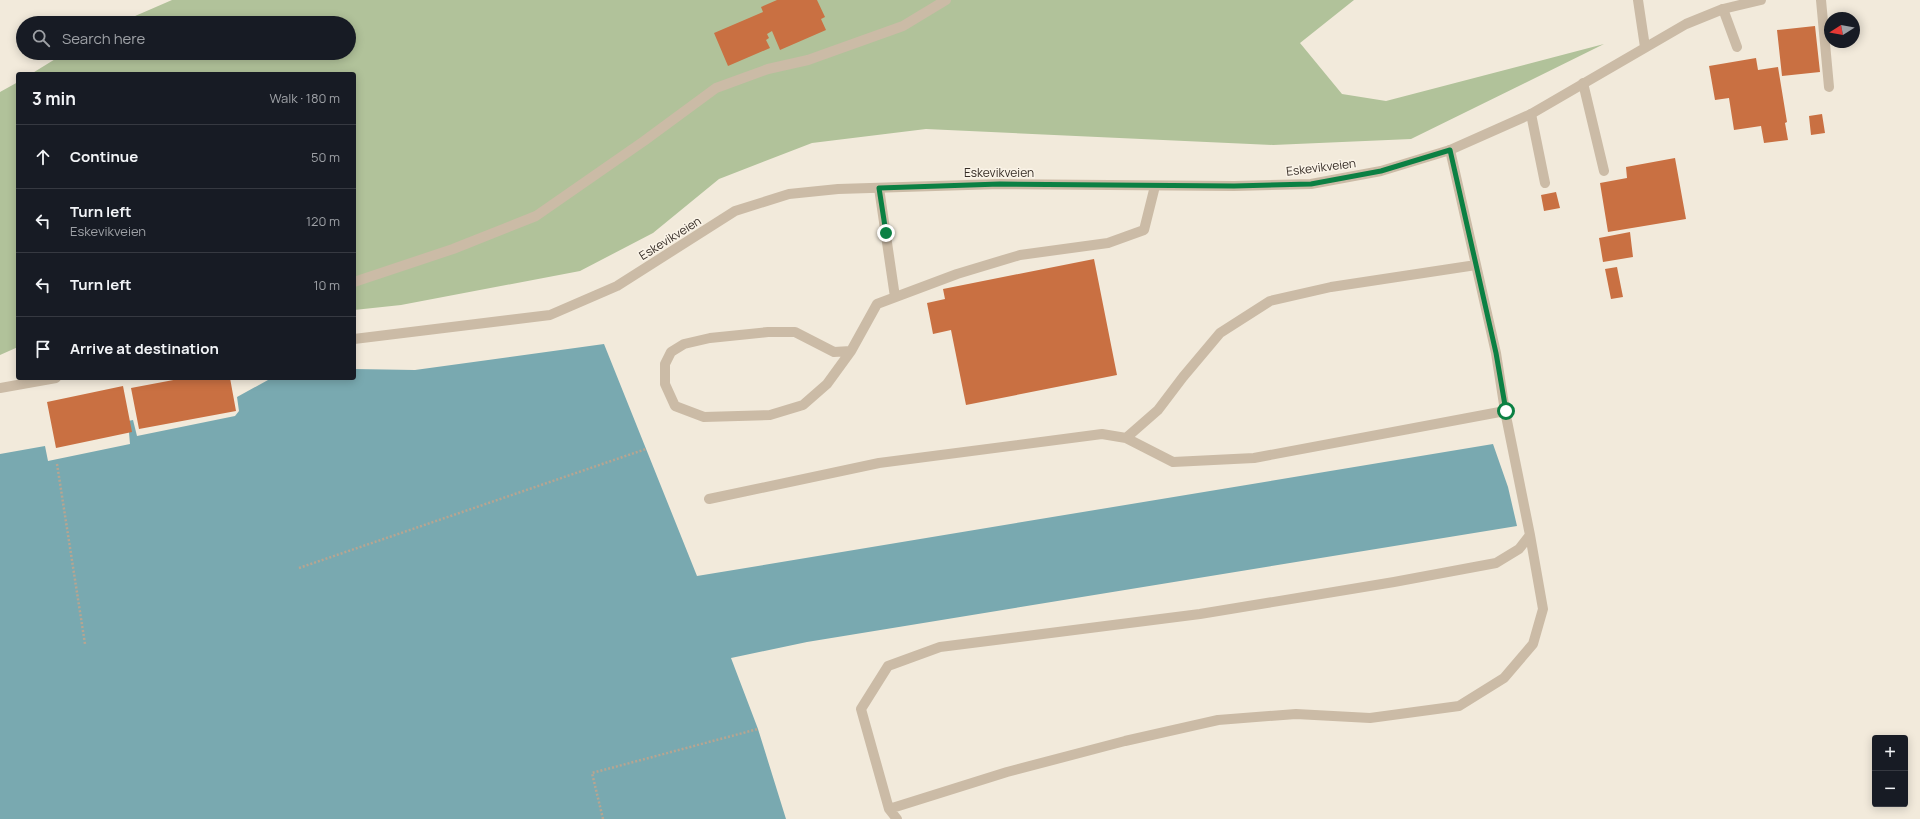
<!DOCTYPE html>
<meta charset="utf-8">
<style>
:root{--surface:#171b24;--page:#242831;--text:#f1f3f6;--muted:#9ea1a6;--line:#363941}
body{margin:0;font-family:Manrope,sans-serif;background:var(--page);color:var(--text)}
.controls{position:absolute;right:12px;bottom:12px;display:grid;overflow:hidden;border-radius:4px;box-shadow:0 2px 10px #0003}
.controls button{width:36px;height:36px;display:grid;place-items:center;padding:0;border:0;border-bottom:1px solid var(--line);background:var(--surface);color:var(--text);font:20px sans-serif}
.compass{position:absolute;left:1824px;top:12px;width:36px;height:36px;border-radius:50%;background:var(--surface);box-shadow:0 2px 10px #0003;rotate:259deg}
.stop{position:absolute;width:12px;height:12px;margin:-9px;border:3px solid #0b8043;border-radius:50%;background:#fff}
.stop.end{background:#0b8043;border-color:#fff;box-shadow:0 1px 4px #0008}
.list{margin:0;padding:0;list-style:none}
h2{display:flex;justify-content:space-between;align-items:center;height:52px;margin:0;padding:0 16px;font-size:17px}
h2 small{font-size:13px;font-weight:400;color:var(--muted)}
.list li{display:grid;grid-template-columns:26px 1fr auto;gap:12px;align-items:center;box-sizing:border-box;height:64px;padding:0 16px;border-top:1px solid var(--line)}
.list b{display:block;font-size:15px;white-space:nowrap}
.list p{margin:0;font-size:13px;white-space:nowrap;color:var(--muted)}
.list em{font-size:13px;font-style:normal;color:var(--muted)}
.icon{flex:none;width:22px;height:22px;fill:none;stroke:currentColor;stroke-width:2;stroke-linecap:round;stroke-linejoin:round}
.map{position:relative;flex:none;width:1920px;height:819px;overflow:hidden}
.search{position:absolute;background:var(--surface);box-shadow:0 2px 10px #0003;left:16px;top:16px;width:340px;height:44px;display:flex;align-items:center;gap:10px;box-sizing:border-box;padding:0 14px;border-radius:22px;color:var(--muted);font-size:15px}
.panel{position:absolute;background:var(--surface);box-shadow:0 2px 10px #0003;left:16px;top:72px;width:340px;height:308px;border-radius:4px}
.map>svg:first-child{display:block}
.green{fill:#b1c29a}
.water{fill:#79a9b0}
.building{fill:#c97042}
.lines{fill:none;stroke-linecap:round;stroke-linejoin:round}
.path{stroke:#b7a591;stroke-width:2.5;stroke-dasharray:2 2;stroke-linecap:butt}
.lane{stroke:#cbbba6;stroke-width:10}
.street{stroke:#cbbba6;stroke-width:10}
.route{stroke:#0b8043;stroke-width:5}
.labels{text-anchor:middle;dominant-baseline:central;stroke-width:3;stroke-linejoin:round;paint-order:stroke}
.street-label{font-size:12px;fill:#372e27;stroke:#faf3e7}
</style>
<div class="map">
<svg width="1920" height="819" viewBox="0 0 1920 819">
<rect width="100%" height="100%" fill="#f2eadb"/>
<path class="green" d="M172,0H1354L1300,43L1342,94L1386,101L1604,44L1411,139L1273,145L926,129L812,143L719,179L653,233L580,271L401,305L354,310V74H31L65,53H349V23H119Z
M18,82V347L0,355V92Z"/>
<path class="water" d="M604,344L697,576L1493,444L1508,487L1517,526L807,642L731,658L758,729L786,819H0V454L45,446L48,461L130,444L128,421L133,420L137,436L235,416L239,411L237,397L268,380L283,378H354V369L415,370Z"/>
<path class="building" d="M777,0H817L825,17L821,19L826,30L780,50L772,31L767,34L769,38L766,40L770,48L728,66L714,33L763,12L761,7Z
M1815,26L1820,72L1782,76L1777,30Z
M1756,58L1758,70L1778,67L1787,122L1785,123L1788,140L1764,143L1761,126L1734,130L1729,98L1715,100L1709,66Z
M1822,114L1825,133L1811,135L1809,116Z
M1675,158L1686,219L1608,232L1600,183L1627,178L1626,167Z
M1556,192L1560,208L1544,211L1541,195Z
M1630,232L1633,257L1603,262L1599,238Z
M1094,259L1117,375L966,405L951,330L933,334L927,303L945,299L943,289Z
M1617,267L1623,297L1611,299L1605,269Z
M184,378H230L236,411L139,429L131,388Z
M123,386L132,432L56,448L47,402Z"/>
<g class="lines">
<path class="path" d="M57,464L85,644
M299,568L646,449
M603,819L592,773L758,729"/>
<path class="lane" d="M1821,0L1829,87
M1723,9L1737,47
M1583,83L1604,171
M1531,114L1545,183
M879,188L895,297
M354,282L453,249L536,216L644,141L716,88L768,69L808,60L903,26L946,0
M851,351L834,352L795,332H768L710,338L684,344L671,352L665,364V384L675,406L704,417L770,415L803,405L827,384L851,351L877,304L957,274L1020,255L1108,243L1144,230L1155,186
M1126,438L1158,410L1183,377L1220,333L1270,301L1331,287L1476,265
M709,499L879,463L1102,434L1126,438L1173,462L1254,458L1505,411
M889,809L1007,772L1125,741L1218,720L1296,714L1370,718L1459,706L1504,678L1533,644L1543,609L1530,535
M897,819L889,809L861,709L888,666L940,647L1200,614L1394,582L1496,563L1519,549L1530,535L1505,411L1496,353L1450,150"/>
<path class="street" d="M1638,0L1645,47
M354,339L550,315L617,286L735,211L789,194L838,189L1000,184L1234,186L1311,184L1381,171L1450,150L1531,114L1686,24L1723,9L1761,0
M0,388L56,378"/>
</g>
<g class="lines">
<path class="route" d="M886,233L879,188L1000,184L1234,186L1311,184L1381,171L1450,150L1496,353L1506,411"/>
</g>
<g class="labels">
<g class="street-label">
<text transform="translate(1321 167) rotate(-7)">Eskevikveien</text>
<text x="999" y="172">Eskevikveien</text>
<text transform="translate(670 238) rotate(-32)">Eskevikveien</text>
</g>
</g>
</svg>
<div class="controls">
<button>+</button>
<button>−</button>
</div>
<svg class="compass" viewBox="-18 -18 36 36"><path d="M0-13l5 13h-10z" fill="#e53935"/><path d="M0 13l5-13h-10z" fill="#9ea1a6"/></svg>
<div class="stop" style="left:1506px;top:411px"></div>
<div class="stop end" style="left:886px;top:233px"></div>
<div class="search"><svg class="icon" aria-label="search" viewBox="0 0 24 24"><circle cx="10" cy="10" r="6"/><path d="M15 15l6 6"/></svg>Search here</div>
<section class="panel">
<h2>3 min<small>Walk · 180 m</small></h2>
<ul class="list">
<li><svg class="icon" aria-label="ahead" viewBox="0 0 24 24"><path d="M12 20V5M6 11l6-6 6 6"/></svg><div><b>Continue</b></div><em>50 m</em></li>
<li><svg class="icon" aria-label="left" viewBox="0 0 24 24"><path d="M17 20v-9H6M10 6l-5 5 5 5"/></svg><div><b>Turn left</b><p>Eskevikveien</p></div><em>120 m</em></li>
<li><svg class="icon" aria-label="left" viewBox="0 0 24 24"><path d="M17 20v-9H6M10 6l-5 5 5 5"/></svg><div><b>Turn left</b></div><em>10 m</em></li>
<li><svg class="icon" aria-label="arrive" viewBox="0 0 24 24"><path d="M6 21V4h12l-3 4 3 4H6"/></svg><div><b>Arrive at destination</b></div></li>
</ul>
</section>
</div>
